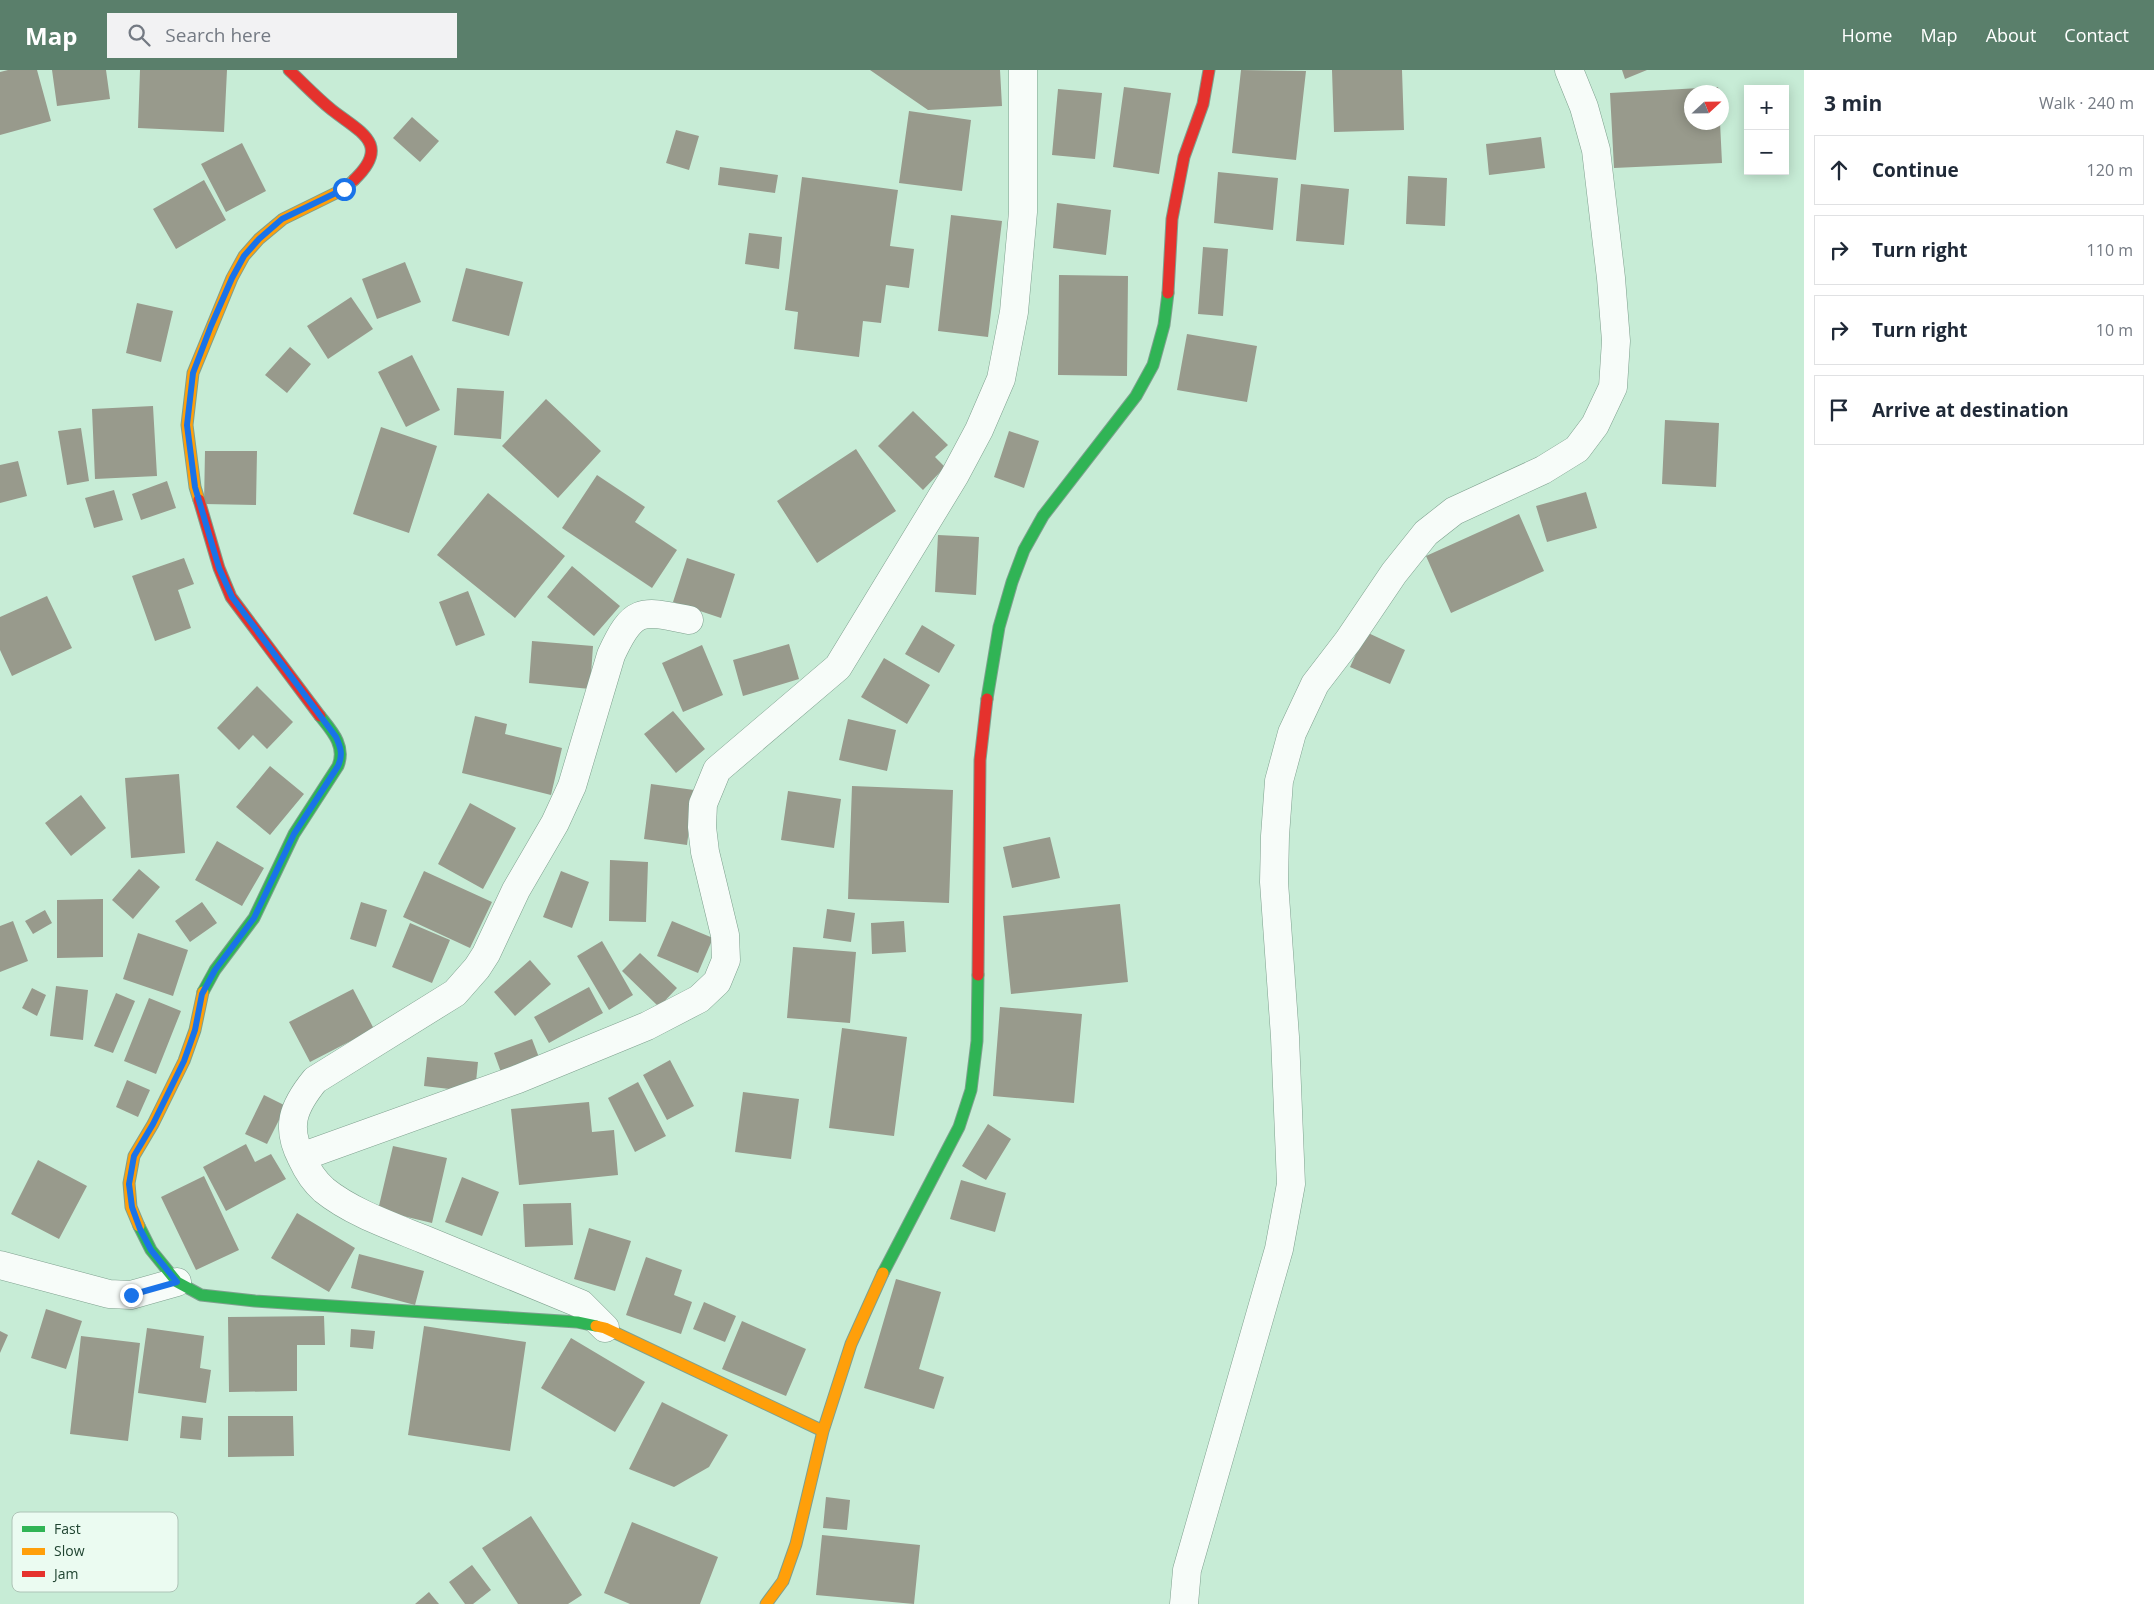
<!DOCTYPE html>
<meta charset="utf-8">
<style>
:root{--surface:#fff;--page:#f2f2f3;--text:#1f2937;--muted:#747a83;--line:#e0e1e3;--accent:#5a7f6b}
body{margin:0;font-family:"Open Sans",sans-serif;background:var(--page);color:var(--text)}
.controls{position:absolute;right:15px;top:15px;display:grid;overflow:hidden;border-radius:0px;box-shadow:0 2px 12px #0003}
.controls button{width:45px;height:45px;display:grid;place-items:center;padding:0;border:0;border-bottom:1px solid var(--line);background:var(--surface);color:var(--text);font:25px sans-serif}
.compass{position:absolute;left:1684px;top:15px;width:45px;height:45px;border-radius:50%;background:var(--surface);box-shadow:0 2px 12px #0003;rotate:68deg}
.stop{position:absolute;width:15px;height:15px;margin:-11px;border:4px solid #1a73e8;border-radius:50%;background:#fff}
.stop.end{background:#1a73e8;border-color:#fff;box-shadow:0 1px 5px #0008}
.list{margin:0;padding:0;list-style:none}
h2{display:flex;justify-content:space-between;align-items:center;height:65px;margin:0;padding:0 20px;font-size:21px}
h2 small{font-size:16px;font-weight:400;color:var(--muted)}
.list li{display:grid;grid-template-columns:32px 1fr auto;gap:15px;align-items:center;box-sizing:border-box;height:70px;margin:0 10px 10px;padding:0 10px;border:1px solid var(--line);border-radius:0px}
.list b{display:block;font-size:19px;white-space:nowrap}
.list em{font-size:16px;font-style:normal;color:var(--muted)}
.icon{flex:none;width:28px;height:28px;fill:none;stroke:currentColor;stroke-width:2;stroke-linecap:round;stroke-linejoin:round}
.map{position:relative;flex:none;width:1804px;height:1534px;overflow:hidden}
header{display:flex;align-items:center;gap:30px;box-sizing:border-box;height:70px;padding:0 25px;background:var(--accent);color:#fff}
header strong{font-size:24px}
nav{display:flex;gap:28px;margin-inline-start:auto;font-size:18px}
.search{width:350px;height:45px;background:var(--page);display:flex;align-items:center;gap:12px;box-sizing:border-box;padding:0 18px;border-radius:0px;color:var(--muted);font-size:19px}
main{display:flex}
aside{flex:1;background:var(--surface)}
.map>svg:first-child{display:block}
.building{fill:#989a8c}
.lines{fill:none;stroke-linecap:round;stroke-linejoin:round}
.street-casing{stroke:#7ea08e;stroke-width:29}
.fast-casing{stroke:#7ea08e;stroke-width:13}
.slow-casing{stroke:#7ea08e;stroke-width:13}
.jam-casing{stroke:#7ea08e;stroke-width:13}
.street{stroke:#f7fcf9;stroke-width:28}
.fast{stroke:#30b455;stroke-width:11}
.slow{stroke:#ff9f0a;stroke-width:11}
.jam{stroke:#e5322d;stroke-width:11}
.route{stroke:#1a73e8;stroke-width:6}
.key{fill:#ebfbf1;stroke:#aec4b7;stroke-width:1}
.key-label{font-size:14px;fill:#204431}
</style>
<header>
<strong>Map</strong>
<div class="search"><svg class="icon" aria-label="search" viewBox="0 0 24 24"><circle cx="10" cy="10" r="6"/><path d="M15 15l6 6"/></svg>Search here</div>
<nav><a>Home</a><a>Map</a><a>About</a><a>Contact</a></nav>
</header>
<main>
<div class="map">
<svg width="1804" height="1534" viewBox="0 0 1804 1534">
<rect width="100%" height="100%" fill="#c7ecd6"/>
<path class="building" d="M8,0H37L51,51L0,65V2Z
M52,0H106L110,29L57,36Z
M140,0H227L224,62L138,58Z
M870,0H1000L1002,36L928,40Z
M1241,0L1306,1L1296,90L1232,83Z
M1332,0H1402L1404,60L1334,62Z
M1622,0H1647L1625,9Z
M1124,17L1171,23L1159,104L1113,97Z
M1718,17L1719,22H1692V52H1720L1722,93L1614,98L1610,23Z
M1058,19L1102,23L1095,89L1052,85Z
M909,41L971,50L962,121L899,113Z
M412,47L439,71L420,92L393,68Z
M676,60L699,66L689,100L666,93Z
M1541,67L1545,98L1489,105L1486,74Z
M242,73L266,121L226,142L201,94Z
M720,97L778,105L775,123L718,115Z
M1218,102L1278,108L1273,160L1214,153Z
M1408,106L1447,108L1445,156L1406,154Z
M802,107L898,120L890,176L914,179L909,218L886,215L881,253L863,251L859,287L794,279L798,242L785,240Z
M204,110L226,150L176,179L153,139Z
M1301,114L1349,119L1344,175L1296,171Z
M1057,133L1111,140L1106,185L1053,178Z
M951,145L1002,151L988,267L938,261Z
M749,163L782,167L779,199L745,194Z
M1203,177L1228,179L1223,246L1198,244Z
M405,192L421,232L377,249L362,209Z
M466,198L523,212L509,266L452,251Z
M1059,205L1128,206L1127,306L1058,305Z
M351,227L373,259L328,289L307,256Z
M137,233L173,241L161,292L126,283Z
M1187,264L1257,276L1247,332L1177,320Z
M290,277L311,294L287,323L265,305Z
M412,285L440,340L406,357L378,302Z
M457,318L504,321L501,369L454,365Z
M546,329L601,381L558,428L502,376Z
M153,336L157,406L95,409L92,339Z
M913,341L948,375L935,387L945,397L923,420L878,376Z
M1665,350L1719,353L1716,417L1662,414Z
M381,357L437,376L409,463L353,444Z
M81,358L89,411L67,415L58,361Z
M1009,361L1039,371L1024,418L994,407Z
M856,379L896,441L817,493L777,431Z
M205,381H257L256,435L204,434Z
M18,391L27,426L0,433V395Z
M597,405L645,437L635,452L677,480L652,518L562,458Z
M167,411L176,438L141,450L132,424Z
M114,420L123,450L94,458L85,428Z
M1586,422L1597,458L1547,472L1536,436Z
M488,423L565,486L515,548L437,485Z
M1519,444L1544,501L1451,543L1426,486Z
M938,465L979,467L976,525L935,522Z
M184,488L194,514L178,520L191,558L155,571L132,506Z
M687,488L735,504L721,548L673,532Z
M572,496L620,536L594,566L547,527Z
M468,521L485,565L456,576L439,532Z
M47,526L72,578L12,606L0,580V547Z
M922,555L955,575L939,603L905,584Z
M1366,562L1405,580L1390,614L1350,597Z
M532,571L593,576L590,619L529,613Z
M789,574L799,609L743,626L733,590Z
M702,575L723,625L683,642L662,593Z
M884,588L930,615L907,654L861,627Z
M257,616L293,652L267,679L253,665L239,680L217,658Z
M673,641L705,679L676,703L644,664Z
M475,646L507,654L505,664L562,678L551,725L462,703Z
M848,649L896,660L887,701L839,690Z
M270,696L304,724L270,765L236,737Z
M179,704L185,783L131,788L125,708Z
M651,714L694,720L687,775L644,769Z
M852,716L953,720L949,833L848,829Z
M788,721L841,729L834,778L781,770Z
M81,725L106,758L71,786L45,753Z
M470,733L516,758L483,819L438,794Z
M1050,767L1060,808L1012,818L1003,777Z
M217,771L264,798L242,836L195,810Z
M610,790L648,792L646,852L609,851Z
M139,799L160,817L133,849L112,830Z
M424,801L492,832L470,878L403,847Z
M561,801L589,812L572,858L543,847Z
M103,829V887L57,888V830Z
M202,832L217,853L190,872L175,851Z
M361,832L387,840L376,877L350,869Z
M1120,834L1128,912L1011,924L1003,846Z
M827,839L855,843L851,872L823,868Z
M45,840L52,853L33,864L25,851Z
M13,851L28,891L0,902V856Z
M672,851L713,868L698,903L657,886Z
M904,851L906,882L872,884L871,853Z
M410,853L450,870L432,913L392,897Z
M138,863L188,880L173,926L123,909Z
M602,871L633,925L609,940L577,886Z
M793,877L856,882L850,953L787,948Z
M640,883L677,918L659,937L622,901Z
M530,890L551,914L515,946L494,922Z
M56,916L88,920L83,970L50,966Z
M589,917L603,943L549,973L534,947Z
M32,918L46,925L37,946L22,938Z
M353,919L374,959L310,992L289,952Z
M116,923L135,931L113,983L94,976Z
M149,928L181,941L156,1004L124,991Z
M1000,937L1082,944L1074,1033L993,1026Z
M842,958L907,967L894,1066L829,1058Z
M532,969L540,990L502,1005L494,983Z
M427,987L478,992L475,1022L424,1016Z
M670,990L694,1036L667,1050L643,1005Z
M127,1010L150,1020L138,1047L116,1037Z
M638,1012L666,1066L635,1082L608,1028Z
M743,1022L799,1029L791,1089L735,1082Z
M264,1025L286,1036L267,1074L245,1064Z
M589,1032L592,1062L614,1060L618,1105L519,1115L511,1039Z
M988,1054L1011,1069L986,1110L962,1096Z
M246,1074L255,1092L271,1084L286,1109L226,1141L203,1097Z
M393,1076L447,1088L432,1153L378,1140Z
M38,1090L87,1116L59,1169L11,1144Z
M204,1106L239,1180L196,1200L161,1127Z
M462,1107L499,1122L482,1166L445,1152Z
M961,1110L1006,1123L995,1162L950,1149Z
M571,1133L573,1175L525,1177L523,1134Z
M297,1143L355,1178L329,1222L271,1188Z
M589,1158L631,1171L615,1221L574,1209Z
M359,1184L424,1201L415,1235L351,1218Z
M646,1187L682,1200L674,1225L692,1232L681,1264L626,1245Z
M896,1209L941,1222L919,1299L944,1307L934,1339L864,1318Z
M704,1232L736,1246L725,1272L693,1259Z
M46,1239L82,1251L66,1299L31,1288Z
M324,1246L325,1275H297V1321L229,1322L228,1247Z
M742,1251L806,1279L786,1326L722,1299Z
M424,1256L526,1272L510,1381L408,1365Z
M147,1258L204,1266L200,1298L211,1300L206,1333L138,1323Z
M351,1259L375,1261L373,1279L350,1277Z
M0,1261L8,1265L0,1283Z
M81,1266L140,1273L128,1371L70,1364Z
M571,1268L645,1312L615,1362L541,1318Z
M662,1332L728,1365L709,1397L674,1417L629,1399Z
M182,1346L203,1348L201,1370L180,1368Z
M228,1346H293L294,1386L228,1387Z
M826,1427L850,1430L847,1460L823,1458Z
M531,1446L582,1525L568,1534H518L482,1478Z
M632,1452L718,1487L700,1534H630L604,1523Z
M822,1465L920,1475L914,1534L816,1525Z
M472,1495L491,1520L473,1534H465L449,1512Z
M429,1522L439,1534H415Z"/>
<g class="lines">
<g class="street-casing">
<path id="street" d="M301,1087L518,1009L647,956L699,929L717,912L726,890L725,865L705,782L702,757L703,734L717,700L838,597L955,405L979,360L1001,309L1014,242L1023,142V0
M0,1195L109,1224L131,1225L177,1212
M605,1258L581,1234C528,1212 476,1191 423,1169C391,1156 351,1142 324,1120C315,1112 307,1100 302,1089C285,1057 293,1037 315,1010L455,923L477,898L486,884L516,820L555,753L572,716L611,585C633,537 641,540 689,550
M1184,1534L1187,1500L1279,1179L1291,1114L1285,967L1274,812L1275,766L1279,711L1292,663L1315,614L1348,571L1394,503L1426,463L1454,441L1543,400L1577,379L1595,355L1613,317L1616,271L1611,208L1596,80L1584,37L1569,0"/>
</g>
<g class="fast-casing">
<path id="fast" d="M987,629L999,557L1012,512L1024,480L1043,446L1136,326L1153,295L1164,255L1168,223
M203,922L215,900L254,848L294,764L338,696C346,676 332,661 320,646
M139,1156L151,1180L177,1212L201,1225L255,1231L577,1252L596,1256
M883,1203L959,1057L971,1020L977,971L978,905"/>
</g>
<g class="slow-casing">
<path id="slow" d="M199,430L195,417L187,355L193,303L232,208L244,186L259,169L283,149L344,119L354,110
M139,1156L131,1137L129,1113L134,1086L153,1054L184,991L195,960L203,922
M596,1256L605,1258L823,1361
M766,1534L783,1511L796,1474L823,1361L851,1274L883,1203"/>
</g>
<g class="jam-casing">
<path id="jam" d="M289,0C303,13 317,28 332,40C360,62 392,74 354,110
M1168,223L1172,149L1184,87L1203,34L1209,0
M199,430L219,498L231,527L320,646
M978,905L980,690L987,629"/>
</g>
<use href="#street" class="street"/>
<use href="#fast" class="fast"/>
<use href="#slow" class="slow"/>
<use href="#jam" class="jam"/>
</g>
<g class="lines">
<path class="route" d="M131,1225L177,1212L151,1180L140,1159L132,1137L129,1114L134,1086L153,1054L184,991L195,960L202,924L215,900L254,848L294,764L338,696C343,685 341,678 336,667L232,527L219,498L195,417L187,355L193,303L211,256L232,208L244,186L259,169L282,149L344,119"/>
</g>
<rect x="12" y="1442" width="166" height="80" rx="8" class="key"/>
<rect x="22" y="1456" width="23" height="6" fill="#30b455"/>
<rect x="22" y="1478" width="23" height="7" fill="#ff9f0a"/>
<rect x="22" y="1501" width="23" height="6" fill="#e5322d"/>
<g class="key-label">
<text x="54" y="1464">Fast</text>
<text x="54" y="1486">Slow</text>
<text x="54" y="1509">Jam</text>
</g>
</svg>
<div class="controls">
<button>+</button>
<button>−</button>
</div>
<svg class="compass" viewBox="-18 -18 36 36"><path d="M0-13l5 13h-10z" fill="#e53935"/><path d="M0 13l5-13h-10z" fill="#747a83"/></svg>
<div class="stop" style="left:344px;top:119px"></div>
<div class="stop end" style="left:131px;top:1225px"></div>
</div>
<aside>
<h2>3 min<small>Walk · 240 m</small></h2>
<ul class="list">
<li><svg class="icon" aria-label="ahead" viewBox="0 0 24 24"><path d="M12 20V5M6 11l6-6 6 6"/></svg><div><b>Continue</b></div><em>120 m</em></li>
<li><svg class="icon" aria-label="right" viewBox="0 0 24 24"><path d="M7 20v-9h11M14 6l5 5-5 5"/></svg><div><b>Turn right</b></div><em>110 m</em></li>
<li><svg class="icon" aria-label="right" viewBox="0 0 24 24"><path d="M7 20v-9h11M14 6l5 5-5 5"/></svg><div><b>Turn right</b></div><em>10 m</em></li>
<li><svg class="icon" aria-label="arrive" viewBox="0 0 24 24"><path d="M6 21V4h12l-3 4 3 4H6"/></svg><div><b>Arrive at destination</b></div></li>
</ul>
</aside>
</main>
